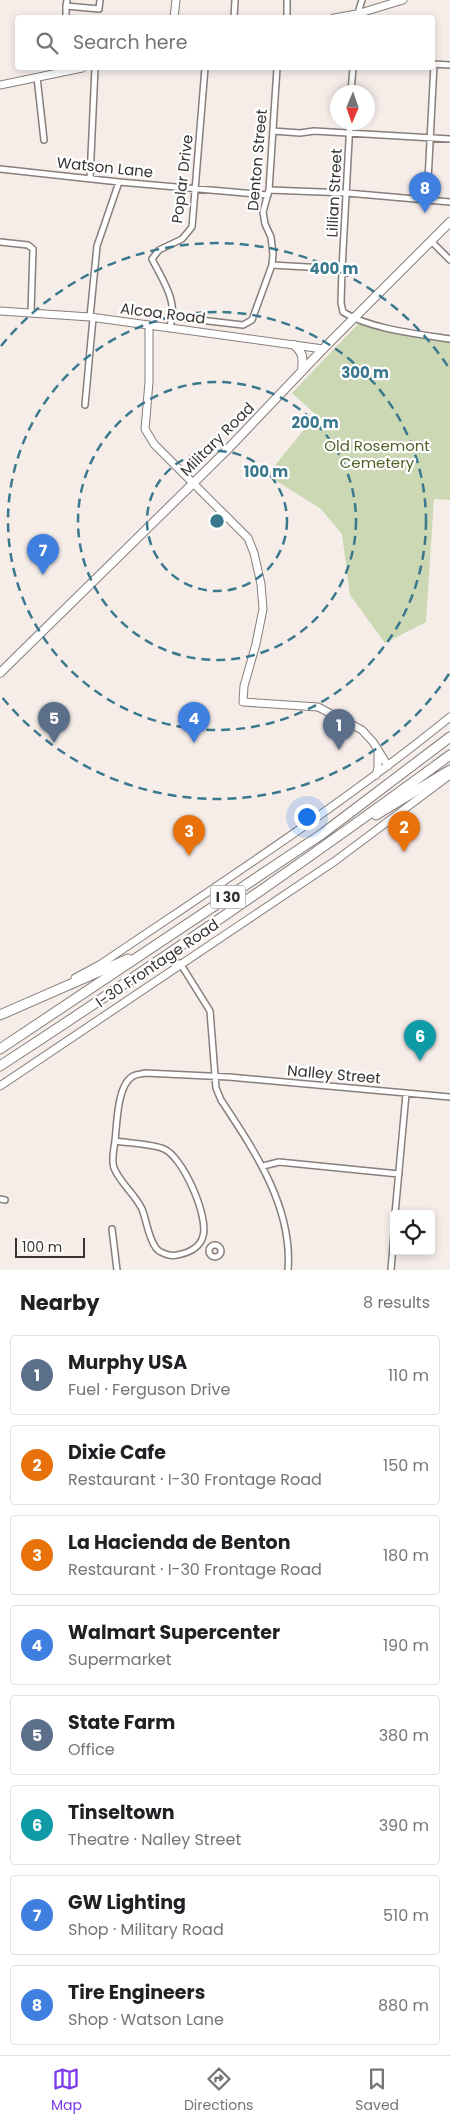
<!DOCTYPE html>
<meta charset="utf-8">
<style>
:root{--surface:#fff;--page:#f2f2f2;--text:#202124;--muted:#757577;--line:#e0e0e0;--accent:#7c3aed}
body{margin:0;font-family:Poppins,sans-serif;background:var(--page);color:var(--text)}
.controls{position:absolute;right:15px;bottom:15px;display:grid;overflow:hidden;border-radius:5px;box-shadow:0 2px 8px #0003}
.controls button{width:45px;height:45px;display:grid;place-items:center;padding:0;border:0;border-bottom:1px solid var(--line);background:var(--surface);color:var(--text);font:25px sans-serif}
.compass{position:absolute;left:330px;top:85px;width:45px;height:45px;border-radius:50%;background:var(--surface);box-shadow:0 2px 8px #0003;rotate:182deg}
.scale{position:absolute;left:15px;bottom:12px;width:70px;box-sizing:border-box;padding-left:5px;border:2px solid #373432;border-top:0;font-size:14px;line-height:18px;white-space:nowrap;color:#373432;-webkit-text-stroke:4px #fff;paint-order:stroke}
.you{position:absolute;left:306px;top:816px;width:18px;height:18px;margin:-12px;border:4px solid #fff;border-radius:50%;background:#1a73e8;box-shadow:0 0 0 8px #1a73e833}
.badge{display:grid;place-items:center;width:32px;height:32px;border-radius:50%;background:var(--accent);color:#fff;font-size:16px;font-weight:700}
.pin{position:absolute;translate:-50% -41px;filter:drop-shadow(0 1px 2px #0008)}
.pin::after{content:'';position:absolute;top:26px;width:18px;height:15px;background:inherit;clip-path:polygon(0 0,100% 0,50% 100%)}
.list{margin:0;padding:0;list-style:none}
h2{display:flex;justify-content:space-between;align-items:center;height:65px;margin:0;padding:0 20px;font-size:21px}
h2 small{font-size:16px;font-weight:400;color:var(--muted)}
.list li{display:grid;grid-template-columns:32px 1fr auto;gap:15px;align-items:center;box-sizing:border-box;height:80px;margin:0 10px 10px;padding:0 10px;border:1px solid var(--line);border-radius:5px}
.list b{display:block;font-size:19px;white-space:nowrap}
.list p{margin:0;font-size:16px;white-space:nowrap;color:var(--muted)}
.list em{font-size:16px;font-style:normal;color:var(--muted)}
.icon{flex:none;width:28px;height:28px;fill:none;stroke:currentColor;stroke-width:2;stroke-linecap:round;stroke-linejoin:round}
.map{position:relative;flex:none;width:450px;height:1270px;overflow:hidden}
.search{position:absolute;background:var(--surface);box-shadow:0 2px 8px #0003;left:15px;right:15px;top:15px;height:55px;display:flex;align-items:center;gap:12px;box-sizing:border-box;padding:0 18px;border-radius:5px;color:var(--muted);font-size:19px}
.sheet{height:785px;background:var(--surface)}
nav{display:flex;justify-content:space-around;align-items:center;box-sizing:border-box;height:70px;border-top:1px solid var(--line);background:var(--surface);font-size:14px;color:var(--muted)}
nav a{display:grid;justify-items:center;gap:2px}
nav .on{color:var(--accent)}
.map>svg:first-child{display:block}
.green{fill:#ccd7b4}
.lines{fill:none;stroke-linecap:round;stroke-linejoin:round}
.street-casing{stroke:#877f7b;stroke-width:8}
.secondary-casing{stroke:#877f7b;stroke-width:9}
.primary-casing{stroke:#877f7b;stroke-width:10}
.highway-casing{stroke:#877f7b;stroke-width:11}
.street{stroke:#fff;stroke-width:5}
.secondary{stroke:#fff;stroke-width:7}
.primary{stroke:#fff;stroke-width:8}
.highway{stroke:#fff;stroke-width:9}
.ring{fill:none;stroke:#3a788d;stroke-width:2.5;stroke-dasharray:9 6}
.labels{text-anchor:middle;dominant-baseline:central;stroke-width:4.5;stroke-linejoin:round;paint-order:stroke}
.shield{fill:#fff;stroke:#737170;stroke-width:1}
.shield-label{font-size:14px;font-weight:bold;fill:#373432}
.street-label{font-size:15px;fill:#373432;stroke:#fff}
.park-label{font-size:15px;fill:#515f26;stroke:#fff}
.centre{fill:#3a788d;stroke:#fff;stroke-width:2.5}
.ring-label{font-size:15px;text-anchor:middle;font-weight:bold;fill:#3a788d;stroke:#fff;stroke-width:4.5;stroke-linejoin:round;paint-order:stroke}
</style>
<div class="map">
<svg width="450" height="1270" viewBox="0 0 450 1270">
<rect width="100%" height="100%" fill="#f6ede9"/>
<path class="green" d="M360,322L450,341V500L434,499L426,622L385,643L350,595L342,534L321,509L267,475L316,415L292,393Z"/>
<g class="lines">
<g class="street-casing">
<path id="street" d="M67,0L66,6L99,9L100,0
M357,16L362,0
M66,18V6
M234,18L235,0
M287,18V0
M433,64L450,65
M37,77L44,140
M351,92L353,68
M350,122L342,269L341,303L343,312C370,329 418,334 450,339
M273,131L300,133L314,131L450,139
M0,169L119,182L268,195
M90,178L95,68
M269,190L347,193L450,202
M427,200L434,64
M431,241L450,260
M0,242L28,245L33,249L31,313
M272,265L342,269
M90,317L97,246L119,182
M174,317L243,325L252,320L272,265L273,254L271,237L265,224L263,212L269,190L277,68
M169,328C180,304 163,281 152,259L159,250L182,239L192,227L205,68
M85,405L93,318
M180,963L210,1011L216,1088L221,1100C254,1150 293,1207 288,1270
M115,1141C117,1124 117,1085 133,1076C137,1074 142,1074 145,1073L229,1077L450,1097
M115,1141C128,1143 154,1144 164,1149C183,1157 209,1217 203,1236C200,1248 188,1253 177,1255C171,1257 160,1253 156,1248C148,1237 147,1222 142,1209C135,1194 120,1183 114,1168C111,1160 114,1149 115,1141Z
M263,1166L279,1162L399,1174
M0,1199L5,1200
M395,1214L406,1094
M112,1229L117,1270
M209 1251a6 6 0 1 1 12 0a6 6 0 1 1-12 0Z
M391,1270L394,1234"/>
</g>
<g class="secondary-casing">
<path id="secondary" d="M174,18L176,0
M334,18L357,14L403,0
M0,85L82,68
M0,311L90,317L323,349
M149,325V382L145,429L154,444L248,538L254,553L261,584L263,609L256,644L244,686L243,702L318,707L362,730L373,742L388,766
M376,775L378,768V751
M75,978L101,964C219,884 339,807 450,717
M0,1086L335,861L450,775"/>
</g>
<g class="primary-casing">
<path id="primary" d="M294,345C304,353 303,359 302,371
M0,673L226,451L323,349L450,222"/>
</g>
<g class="highway-casing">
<path id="highway" d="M376,815L450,770
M0,1015L128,959
M0,1049L322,834L450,737
M0,1066C153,966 304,863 450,755"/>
</g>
<use href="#street" class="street"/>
<use href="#secondary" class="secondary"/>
<use href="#primary" class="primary"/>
<use href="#highway" class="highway"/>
</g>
<g class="ring">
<circle cx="217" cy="521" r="70"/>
<circle cx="217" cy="521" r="139"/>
<circle cx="217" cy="521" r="209"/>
<path d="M449 674A278 278 0 0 1 1 696M1 346A278 278 0 0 1 449 368"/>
</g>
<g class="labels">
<rect class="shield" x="210.5" y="885.5" width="35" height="23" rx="4"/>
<g class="shield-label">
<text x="228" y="897">I 30</text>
</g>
<g class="street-label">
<text transform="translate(257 160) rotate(-85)">Denton Street</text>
<text transform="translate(105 167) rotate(6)">Watson Lane</text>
<text transform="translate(182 179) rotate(-83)">Poplar Drive</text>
<text transform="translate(334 193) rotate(-87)">Lillian Street</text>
<text transform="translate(163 313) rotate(7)">Alcoa Road</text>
<text transform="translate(217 439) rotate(-45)">Military Road</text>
<text transform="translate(157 963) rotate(-34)">I-30 Frontage Road</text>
<text transform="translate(334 1074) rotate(5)">Nalley Street</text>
</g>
<g class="park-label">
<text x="377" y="445">Old Rosemont<tspan x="377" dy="17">Cemetery</tspan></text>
</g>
</g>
<circle cx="217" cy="521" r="8" class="centre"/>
<g class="ring-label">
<text x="334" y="274">400 m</text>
<text x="365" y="378">300 m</text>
<text x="315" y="428">200 m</text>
<text x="266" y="477">100 m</text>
</g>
</svg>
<div class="controls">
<button><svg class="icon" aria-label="locate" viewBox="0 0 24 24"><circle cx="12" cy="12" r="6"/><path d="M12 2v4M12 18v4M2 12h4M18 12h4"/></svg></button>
</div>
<svg class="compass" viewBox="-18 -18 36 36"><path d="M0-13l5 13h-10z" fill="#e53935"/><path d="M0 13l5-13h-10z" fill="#757577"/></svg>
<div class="scale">100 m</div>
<div class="you"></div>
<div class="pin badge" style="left:339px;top:750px;background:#5c6f8a">1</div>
<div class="pin badge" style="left:404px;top:852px;background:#e8710a">2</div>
<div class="pin badge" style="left:189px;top:856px;background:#e8710a">3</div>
<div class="pin badge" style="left:194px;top:743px;background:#3f7fe0">4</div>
<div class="pin badge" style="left:54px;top:743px;background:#5c6f8a">5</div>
<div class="pin badge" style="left:420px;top:1061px;background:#0f9aa8">6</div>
<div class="pin badge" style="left:43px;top:575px;background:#3f7fe0">7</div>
<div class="pin badge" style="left:425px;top:213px;background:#3f7fe0">8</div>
<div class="search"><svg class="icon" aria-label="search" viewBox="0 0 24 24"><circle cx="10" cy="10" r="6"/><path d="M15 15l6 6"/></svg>Search here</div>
</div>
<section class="sheet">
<h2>Nearby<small>8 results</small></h2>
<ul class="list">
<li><span class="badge" style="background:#5c6f8a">1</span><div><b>Murphy USA</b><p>Fuel · Ferguson Drive</p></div><em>110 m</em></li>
<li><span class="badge" style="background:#e8710a">2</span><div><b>Dixie Cafe</b><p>Restaurant · I-30 Frontage Road</p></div><em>150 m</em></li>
<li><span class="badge" style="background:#e8710a">3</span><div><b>La Hacienda de Benton</b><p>Restaurant · I-30 Frontage Road</p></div><em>180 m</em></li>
<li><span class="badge" style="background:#3f7fe0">4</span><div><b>Walmart Supercenter</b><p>Supermarket</p></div><em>190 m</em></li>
<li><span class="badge" style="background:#5c6f8a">5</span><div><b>State Farm</b><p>Office</p></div><em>380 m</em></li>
<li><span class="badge" style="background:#0f9aa8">6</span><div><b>Tinseltown</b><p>Theatre · Nalley Street</p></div><em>390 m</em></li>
<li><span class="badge" style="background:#3f7fe0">7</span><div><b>GW Lighting</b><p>Shop · Military Road</p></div><em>510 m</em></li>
<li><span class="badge" style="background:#3f7fe0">8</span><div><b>Tire Engineers</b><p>Shop · Watson Lane</p></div><em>880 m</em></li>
</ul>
</section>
<nav>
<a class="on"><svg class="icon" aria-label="map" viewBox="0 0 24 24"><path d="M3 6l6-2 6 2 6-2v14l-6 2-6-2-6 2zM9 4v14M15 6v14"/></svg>Map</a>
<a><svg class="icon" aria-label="directions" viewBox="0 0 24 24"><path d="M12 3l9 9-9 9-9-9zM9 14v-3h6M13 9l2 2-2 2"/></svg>Directions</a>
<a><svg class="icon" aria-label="saved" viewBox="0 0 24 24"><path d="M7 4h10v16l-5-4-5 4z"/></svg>Saved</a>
</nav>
